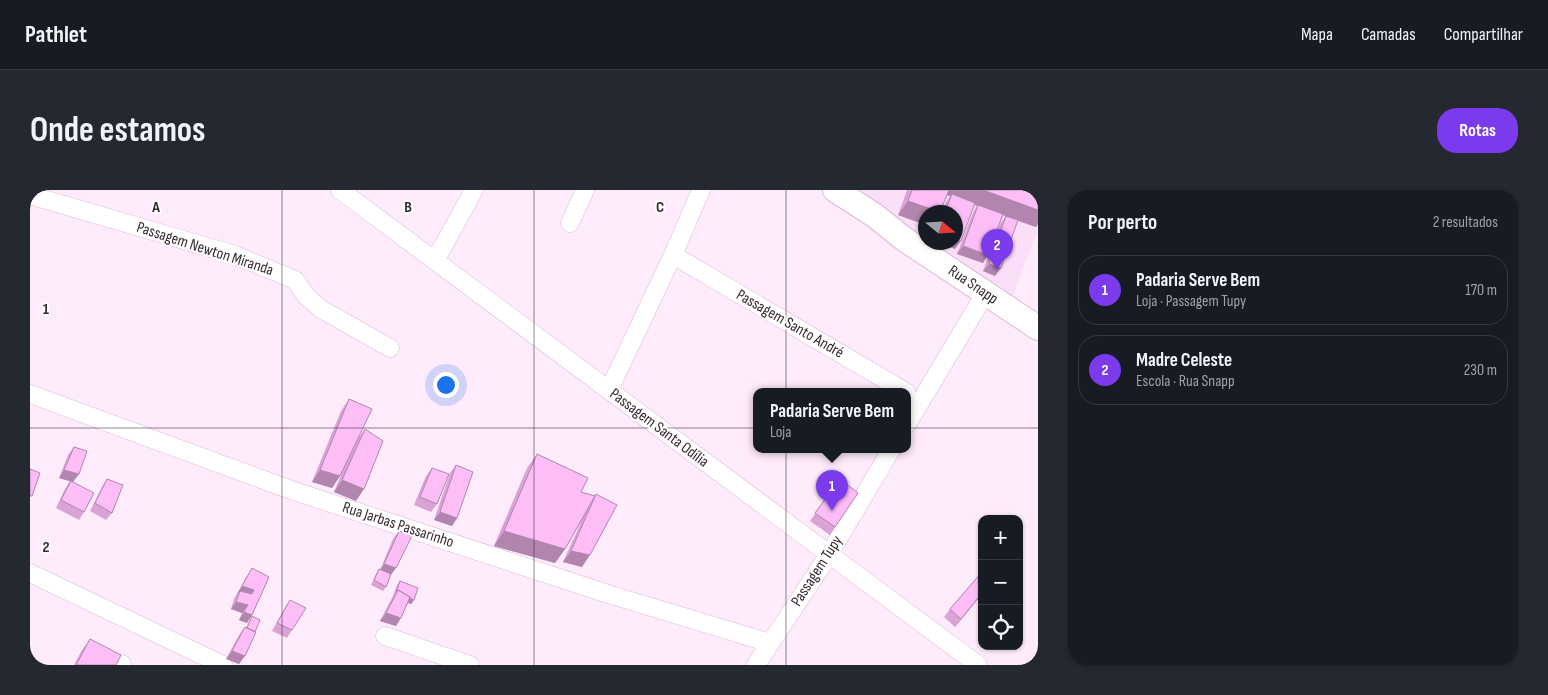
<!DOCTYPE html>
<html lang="pt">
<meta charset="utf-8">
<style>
:root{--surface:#171b24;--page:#242831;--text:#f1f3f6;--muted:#9ea1a6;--line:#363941;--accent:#7c3aed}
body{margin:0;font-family:"Sofia Sans Condensed",sans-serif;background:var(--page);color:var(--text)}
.controls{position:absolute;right:15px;bottom:15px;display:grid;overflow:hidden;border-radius:10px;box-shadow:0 1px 4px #0004}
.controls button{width:45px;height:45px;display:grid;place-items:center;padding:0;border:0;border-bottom:1px solid var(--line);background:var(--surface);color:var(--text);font:25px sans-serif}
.compass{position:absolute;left:888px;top:15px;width:45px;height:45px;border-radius:50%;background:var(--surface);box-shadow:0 1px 4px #0004;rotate:108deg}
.you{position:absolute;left:415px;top:194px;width:18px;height:18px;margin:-12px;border:4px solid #fff;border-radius:50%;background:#1a73e8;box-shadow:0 0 0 8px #1a73e833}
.badge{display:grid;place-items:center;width:32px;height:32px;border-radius:50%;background:var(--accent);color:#fff;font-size:16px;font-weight:700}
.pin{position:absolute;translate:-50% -41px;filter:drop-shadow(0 1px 2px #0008)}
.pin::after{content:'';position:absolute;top:26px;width:18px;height:15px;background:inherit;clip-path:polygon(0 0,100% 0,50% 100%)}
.popup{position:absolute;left:723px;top:198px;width:158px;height:65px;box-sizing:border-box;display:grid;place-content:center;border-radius:10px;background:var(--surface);filter:drop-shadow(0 1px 4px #0005);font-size:16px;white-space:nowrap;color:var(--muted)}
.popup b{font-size:19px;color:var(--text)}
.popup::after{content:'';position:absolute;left:50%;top:100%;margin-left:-10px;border:10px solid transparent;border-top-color:var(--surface)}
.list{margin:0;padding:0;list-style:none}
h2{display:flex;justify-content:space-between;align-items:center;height:65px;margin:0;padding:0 20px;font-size:21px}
h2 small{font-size:16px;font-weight:400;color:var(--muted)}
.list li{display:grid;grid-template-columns:32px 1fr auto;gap:15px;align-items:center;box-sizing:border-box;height:70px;margin:0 10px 10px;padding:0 10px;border:1px solid var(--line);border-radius:20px}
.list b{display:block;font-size:19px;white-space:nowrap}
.list p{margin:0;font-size:16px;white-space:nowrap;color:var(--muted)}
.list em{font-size:16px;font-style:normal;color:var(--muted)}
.icon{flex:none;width:28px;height:28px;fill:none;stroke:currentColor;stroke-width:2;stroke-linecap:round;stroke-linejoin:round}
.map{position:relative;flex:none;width:1008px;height:475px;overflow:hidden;border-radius:20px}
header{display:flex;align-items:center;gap:30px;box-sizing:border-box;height:70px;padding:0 25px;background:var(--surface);border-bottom:1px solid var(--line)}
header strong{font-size:24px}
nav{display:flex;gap:28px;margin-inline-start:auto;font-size:18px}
.intro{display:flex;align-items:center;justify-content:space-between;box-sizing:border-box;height:120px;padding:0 30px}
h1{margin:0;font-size:35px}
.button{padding:12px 22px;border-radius:20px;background:var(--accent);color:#fff;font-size:18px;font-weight:700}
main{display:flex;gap:30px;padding:0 30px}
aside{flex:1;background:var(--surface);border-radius:20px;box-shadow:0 1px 4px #0004}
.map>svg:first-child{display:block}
.built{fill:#fbdef8}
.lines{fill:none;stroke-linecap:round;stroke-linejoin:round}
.street-casing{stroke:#d9bbd6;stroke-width:19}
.secondary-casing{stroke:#d9bbd6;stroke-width:26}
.street{stroke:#fff;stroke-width:18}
.secondary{stroke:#fff;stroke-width:24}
.wall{fill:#daa3d5}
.shaded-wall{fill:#b185ae}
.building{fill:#fdbef8;stroke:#b185ae}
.grid{fill:none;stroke:#352933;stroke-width:1;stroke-opacity:0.55}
.labels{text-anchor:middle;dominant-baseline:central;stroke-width:4;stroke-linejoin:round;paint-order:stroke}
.street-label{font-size:16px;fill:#352933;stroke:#fff}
.grid-label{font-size:16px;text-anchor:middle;font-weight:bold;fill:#352933;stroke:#fff;stroke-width:4;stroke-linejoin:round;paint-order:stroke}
</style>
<header>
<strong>Pathlet</strong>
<nav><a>Mapa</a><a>Camadas</a><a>Compartilhar</a></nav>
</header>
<div class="intro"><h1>Onde estamos</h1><a class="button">Rotas</a></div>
<main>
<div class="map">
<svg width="1008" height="475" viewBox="0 0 1008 475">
<rect width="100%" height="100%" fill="#feebfc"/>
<path class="built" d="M826,0H1008V39L982,108L902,53L926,52V22H896L895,48Z"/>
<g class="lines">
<g class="street-casing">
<path id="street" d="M310,0L948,475
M0,5L205,65L265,90L277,107L291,119L360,158
M540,33L555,0
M643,65L876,202
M405,71L444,0
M579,200L643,65L671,0
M0,204L264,301L578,404L740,453
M877,234L955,104
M0,383L193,475
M355,446L440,475
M91,475L92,474
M726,475L798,366L861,260"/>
</g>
<g class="secondary-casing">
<path id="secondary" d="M805,0L844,25L874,49L1008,138"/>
</g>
<use href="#street" class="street"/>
<use href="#secondary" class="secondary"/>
</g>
<path class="wall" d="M877,0H1008V34L1006,37L988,31L965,86L953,81L970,34L976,26L973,25L953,73L927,64L943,23L947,16L944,15L925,59L908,52H926V22H912L916,12L920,6L917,5L896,22V35L868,25Z
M319,209L329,247L335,239L326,311L304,302L314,278L310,286L302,298L282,292L311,221Z
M44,257L43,292L41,291L54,322L49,330L26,318L35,299L40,291L29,288L38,265Z
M507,264L551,302L564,306L566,304L552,377L533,372L552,330L535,359L525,373L464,356L497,278Z
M426,275L427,328L422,336L404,330L420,283Z
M402,278L407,314L401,322L384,315L396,286Z
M77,289L82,323L76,330L60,321L72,297Z
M810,289L828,303L800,345L780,331Z
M369,341L361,384L356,397L353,401L341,395L346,384L349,379L350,380L363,349Z
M222,378L239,387L222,425L217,433L209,430L212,423L201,419L204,409L217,386Z
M952,382V404L925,437L914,427L920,419Z
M370,391L384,410L381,414L378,413L366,436L350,431L363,406L367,395Z
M260,410L262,440L257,448L242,441L255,418Z
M222,426L225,442L209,474L196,469L209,445L215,437L216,438Z
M60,449L86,475H44L52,460Z"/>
<path class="shaded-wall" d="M919,0H953L1008,20V34L1006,37L921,6L922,4L920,6L915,4Z
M878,11L910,22H896V35L868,25Z
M926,49L931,51L925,59L908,52H926Z
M933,56L958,65L953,73L927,64Z
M959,74L971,78L965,86L953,81Z
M34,280L49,284L43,292L29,288Z
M290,280L310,286L302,298L282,292Z
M312,290L334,299L326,311L304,302Z
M410,322L427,328L422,336L404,330Z
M474,341L535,359L525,373L464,356Z
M541,361L560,365L552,377L533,372Z
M354,374L366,378L360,386L349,382Z
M212,396L224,400L218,408L210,401L207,404Z
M366,403L384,410L381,414L364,407Z
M952,403V404L925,437L931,429Z
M206,412L218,415L212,423L201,419Z
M214,422L222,425L217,433L209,430Z
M356,423L371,428L366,436L350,431Z
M202,461L215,466L209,474L196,469Z"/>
<path class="building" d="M882,0H919L910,22L878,11Z
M953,0H1008V20Z
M922,4L945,13L931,51L926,49V22H915Z
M948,15L973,24L958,65L933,56Z
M976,26L988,30L971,78L959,74Z
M319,209L342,219L310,286L290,280Z
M335,239L353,251L334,299L312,290Z
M44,257L57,261L49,284L34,280Z
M507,264L558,288L551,302L565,306L535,359L474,341Z
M426,275L443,282L427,328L410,322Z
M402,278L419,284L407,314L390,307Z
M0,279L10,283L2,306H0Z
M77,289L93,295L82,323L65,313Z
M810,289L828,303L805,337L785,323Z
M41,291L64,303L54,322L31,310Z
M566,304L587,315L560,365L541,361Z
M369,341L382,346L366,378L354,374Z
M222,378L239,387L222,425L214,422L218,415L206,412L210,401L222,404L224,400L212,396Z
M349,379L361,384L356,397L344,390Z
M952,382V403L931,429L920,419Z
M370,391L388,398L384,410L380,408V407L368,400L366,402Z
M368,400L380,407L371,428L356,423Z
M260,410L276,418L262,440L247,433Z
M222,426L230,430L225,442L217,438Z
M215,437L226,442L215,466L202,461Z
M60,449L91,465L86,475H46Z"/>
<path class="grid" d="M252,0V475M504,0V475M756,0V475M0,238H1008"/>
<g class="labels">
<g class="street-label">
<text transform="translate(175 59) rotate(18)">Passagem Newton Miranda</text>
<text transform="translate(943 95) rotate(34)">Rua Snapp</text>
<text transform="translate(760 134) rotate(30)">Passagem Santo André</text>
<text transform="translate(629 238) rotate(37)">Passagem Santa Odília</text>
<text transform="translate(368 335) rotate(18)">Rua Jarbas Passarinho</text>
<text transform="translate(787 381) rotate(-57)">Passagem Tupy</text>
</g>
</g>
<g class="grid-label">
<text x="126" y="22">A</text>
<text x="378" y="22">B</text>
<text x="630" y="22">C</text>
<text x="16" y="124">1</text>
<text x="16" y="362">2</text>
</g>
</svg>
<div class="controls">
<button>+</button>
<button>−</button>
<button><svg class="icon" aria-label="locate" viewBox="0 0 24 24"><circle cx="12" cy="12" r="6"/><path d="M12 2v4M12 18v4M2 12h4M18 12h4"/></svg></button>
</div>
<svg class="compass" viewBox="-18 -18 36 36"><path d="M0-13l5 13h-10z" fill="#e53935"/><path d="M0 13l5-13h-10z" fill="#9ea1a6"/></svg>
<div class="you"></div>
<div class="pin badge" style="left:802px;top:321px">1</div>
<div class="popup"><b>Padaria Serve Bem</b>Loja</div>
<div class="pin badge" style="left:967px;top:80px">2</div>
</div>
<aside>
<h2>Por perto<small>2 resultados</small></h2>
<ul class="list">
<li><span class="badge">1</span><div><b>Padaria Serve Bem</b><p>Loja · Passagem Tupy</p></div><em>170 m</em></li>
<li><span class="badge">2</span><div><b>Madre Celeste</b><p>Escola · Rua Snapp</p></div><em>230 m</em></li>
</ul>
</aside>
</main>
